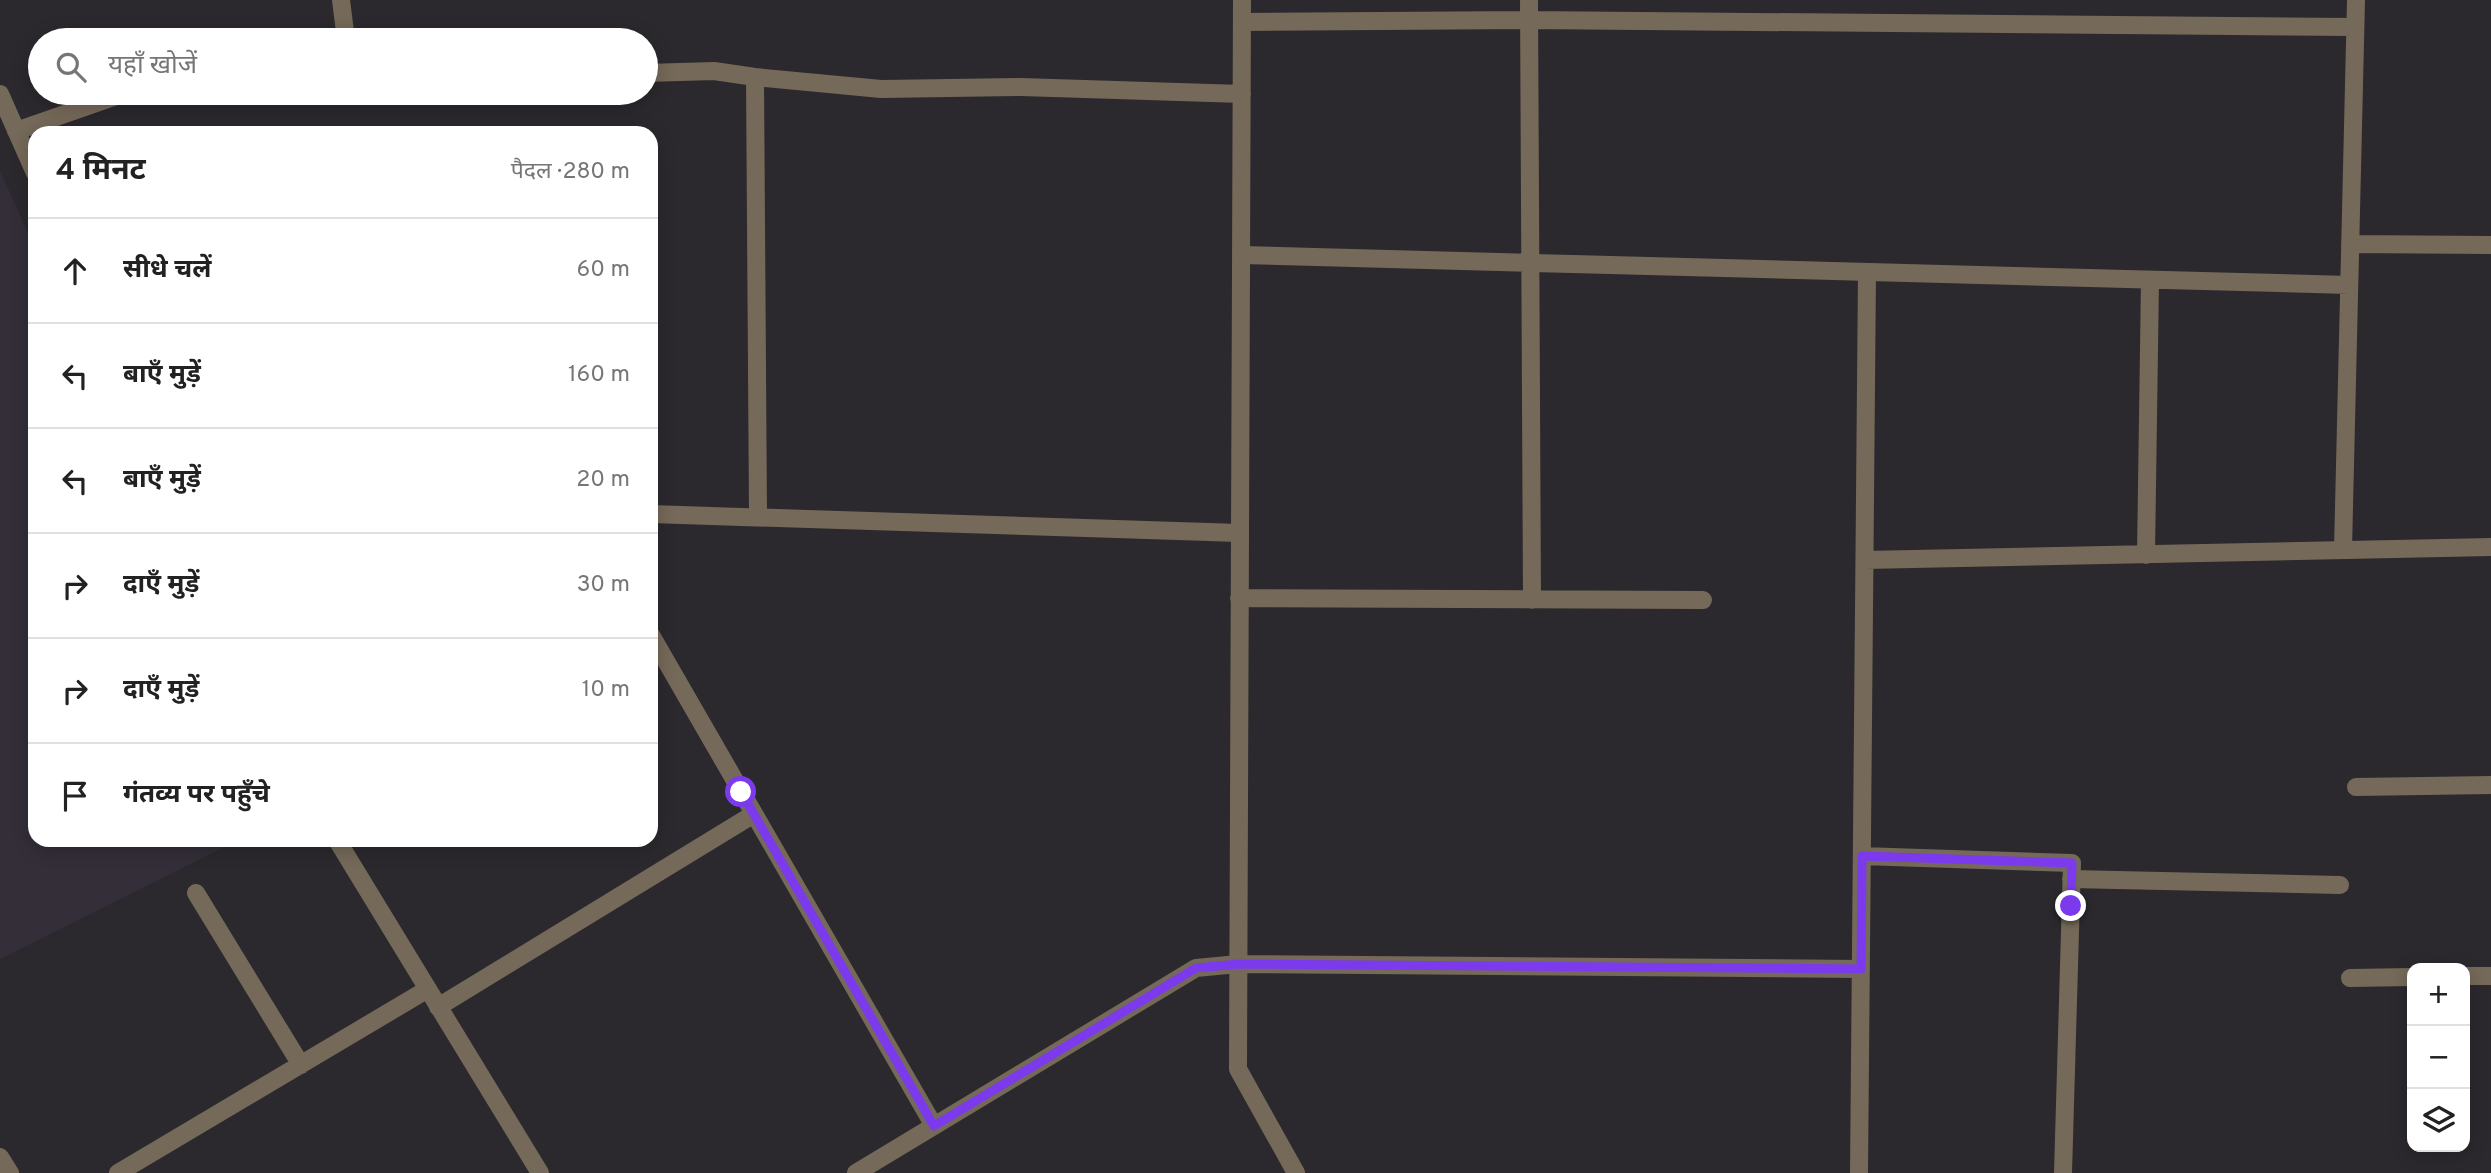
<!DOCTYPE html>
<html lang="hi">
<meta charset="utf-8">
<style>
:root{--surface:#fff;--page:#f2f2f2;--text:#222;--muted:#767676;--line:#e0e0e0}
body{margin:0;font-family:Overpass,"Noto Sans Devanagari",sans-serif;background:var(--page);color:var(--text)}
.controls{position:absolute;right:21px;bottom:21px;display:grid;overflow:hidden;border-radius:14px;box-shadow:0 4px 18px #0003}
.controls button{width:63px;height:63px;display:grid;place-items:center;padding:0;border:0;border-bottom:2px solid var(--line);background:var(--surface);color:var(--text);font:35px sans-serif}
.stop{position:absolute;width:21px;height:21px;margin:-16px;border:5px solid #7c3aed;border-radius:50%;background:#fff}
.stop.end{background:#7c3aed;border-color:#fff;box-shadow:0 2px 7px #0008}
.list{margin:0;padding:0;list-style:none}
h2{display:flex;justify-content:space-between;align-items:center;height:91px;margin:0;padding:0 28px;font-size:30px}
h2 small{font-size:23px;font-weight:400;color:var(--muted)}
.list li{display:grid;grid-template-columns:46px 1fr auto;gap:21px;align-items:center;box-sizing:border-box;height:105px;padding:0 28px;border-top:2px solid var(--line)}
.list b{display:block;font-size:26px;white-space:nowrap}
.list em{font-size:23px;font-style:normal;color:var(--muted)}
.icon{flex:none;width:38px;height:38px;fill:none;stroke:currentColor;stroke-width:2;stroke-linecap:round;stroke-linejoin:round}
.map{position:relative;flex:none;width:2491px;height:1173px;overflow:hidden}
.search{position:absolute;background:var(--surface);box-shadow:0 4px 18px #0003;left:28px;top:28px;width:630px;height:77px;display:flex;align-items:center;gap:18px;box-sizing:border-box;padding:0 24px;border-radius:38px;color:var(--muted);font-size:26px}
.panel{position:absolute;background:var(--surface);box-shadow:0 4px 18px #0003;left:28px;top:126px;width:630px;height:721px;border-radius:21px}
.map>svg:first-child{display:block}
.built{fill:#332e38}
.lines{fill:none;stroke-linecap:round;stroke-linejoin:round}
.minor{stroke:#756959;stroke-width:18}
.route{stroke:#7c3aed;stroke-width:9}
</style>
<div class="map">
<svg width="2491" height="1173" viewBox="0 0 2491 1173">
<rect width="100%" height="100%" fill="#2b292d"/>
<path class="built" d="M0,171L35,248V840H238L0,959Z"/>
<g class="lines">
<path class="minor" d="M341,0L346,40
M1242,0L1238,1069L1296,1173
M1529,0L1532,600
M1242,22L1529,20L2355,27
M646,73L714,71L755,77L881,89L1021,87L1242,94
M755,77L758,516
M0,94L35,173
M16,131L125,93
M2350,244L2491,245
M1241,255L2349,285
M651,514L1239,533
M2343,550L2356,0
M2146,555L2150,280
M1865,560L2491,547
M1239,598L1703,600
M651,635L934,1126
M2356,787L2491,785
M337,840L540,1173
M1862,856L2072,863L2063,1173
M2071,879L2340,885
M196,893L301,1065
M2465,976H2491
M2350,978L2412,977
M438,1007L754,814
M0,1157L10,1173
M118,1173L428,989
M856,1173L1196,968L1238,964L1861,969
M1859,1173L1867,272"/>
</g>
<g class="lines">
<path class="route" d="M741,792L934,1126L1196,968L1238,964L1861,969L1862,856L2072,863L2071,906"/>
</g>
</svg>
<div class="controls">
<button>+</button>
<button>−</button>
<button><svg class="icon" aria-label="layers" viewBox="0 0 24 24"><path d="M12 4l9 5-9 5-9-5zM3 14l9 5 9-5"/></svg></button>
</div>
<div class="stop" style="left:741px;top:792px"></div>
<div class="stop end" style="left:2071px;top:906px"></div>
<div class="search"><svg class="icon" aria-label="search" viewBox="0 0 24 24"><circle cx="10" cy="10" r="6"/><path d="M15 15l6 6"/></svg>यहाँ खोजें</div>
<section class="panel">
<h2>4 मिनट<small>पैदल · 280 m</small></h2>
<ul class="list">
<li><svg class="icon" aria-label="ahead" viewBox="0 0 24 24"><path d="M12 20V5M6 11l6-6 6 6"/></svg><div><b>सीधे चलें</b></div><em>60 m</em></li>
<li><svg class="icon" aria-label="left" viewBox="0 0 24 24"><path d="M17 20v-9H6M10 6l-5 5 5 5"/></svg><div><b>बाएँ मुड़ें</b></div><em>160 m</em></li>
<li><svg class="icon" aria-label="left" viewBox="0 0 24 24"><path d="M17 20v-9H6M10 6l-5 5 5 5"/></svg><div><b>बाएँ मुड़ें</b></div><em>20 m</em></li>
<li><svg class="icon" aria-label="right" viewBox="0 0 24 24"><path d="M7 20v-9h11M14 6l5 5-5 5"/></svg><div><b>दाएँ मुड़ें</b></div><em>30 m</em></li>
<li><svg class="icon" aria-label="right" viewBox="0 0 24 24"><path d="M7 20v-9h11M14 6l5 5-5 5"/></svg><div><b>दाएँ मुड़ें</b></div><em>10 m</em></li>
<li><svg class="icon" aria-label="arrive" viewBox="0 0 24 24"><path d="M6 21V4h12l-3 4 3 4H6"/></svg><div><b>गंतव्य पर पहुँचे</b></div></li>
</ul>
</section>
</div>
